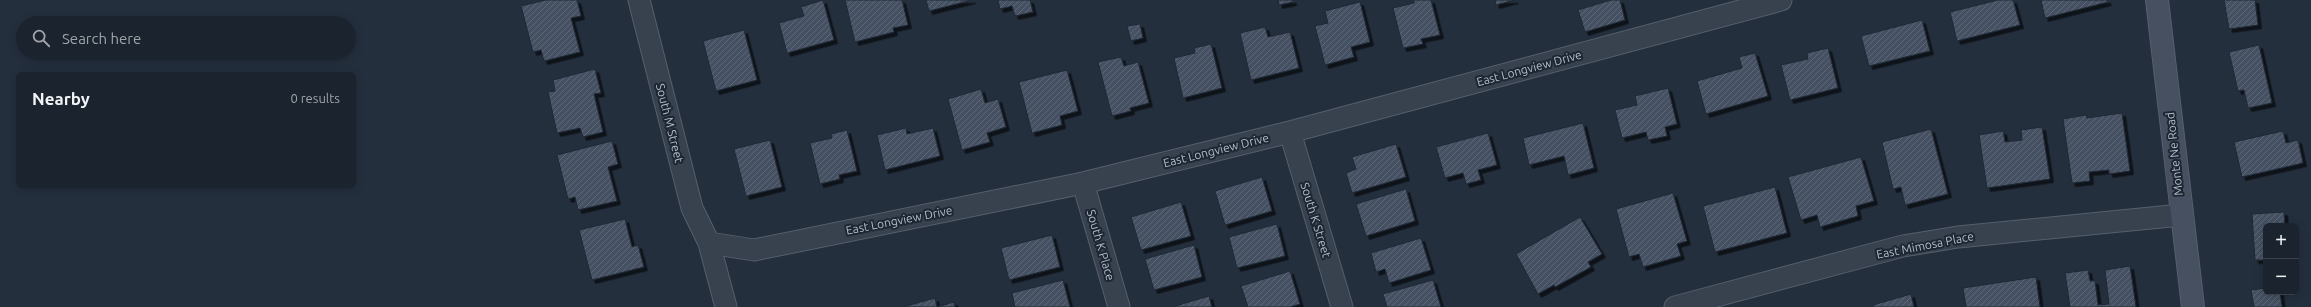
<!DOCTYPE html>
<meta charset="utf-8">
<style>
:root{--surface:#1b232e;--page:#282f3a;--text:#f1f3f6;--muted:#a0a4aa;--line:#39404a}
body{margin:0;font-family:Ubuntu,sans-serif;background:var(--page);color:var(--text)}
.controls{position:absolute;right:12px;bottom:12px;display:grid;overflow:hidden;border-radius:6px;box-shadow:0 2px 10px #0003}
.controls button{width:36px;height:36px;display:grid;place-items:center;padding:0;border:0;border-bottom:1px solid var(--line);background:var(--surface);color:var(--text);font:20px sans-serif}
.list{margin:0;padding:0;list-style:none}
h2{display:flex;justify-content:space-between;align-items:center;height:52px;margin:0;padding:0 16px;font-size:17px}
h2 small{font-size:13px;font-weight:400;color:var(--muted)}
.icon{flex:none;width:22px;height:22px;fill:none;stroke:currentColor;stroke-width:2;stroke-linecap:round;stroke-linejoin:round}
.map{position:relative;flex:none;width:2311px;height:307px;overflow:hidden}
.search{position:absolute;background:var(--surface);box-shadow:0 2px 10px #0003;left:16px;top:16px;width:340px;height:44px;display:flex;align-items:center;gap:10px;box-sizing:border-box;padding:0 14px;border-radius:22px;color:var(--muted);font-size:15px}
.panel{position:absolute;background:var(--surface);box-shadow:0 2px 10px #0003;left:16px;top:72px;width:340px;height:116px;border-radius:6px}
.map>svg:first-child{display:block}
.building{fill:url(#building-hatch);stroke:#1f2835;filter:url(#shadow)}
.lines{fill:none;stroke-linecap:round;stroke-linejoin:round}
.street-casing{stroke:#565f6c;stroke-width:23}
.secondary-casing{stroke:#565f6c;stroke-width:24}
.street{stroke:#38414e;stroke-width:21}
.secondary{stroke:#465061;stroke-width:22}
.labels{text-anchor:middle;dominant-baseline:central;stroke-width:4;stroke-linejoin:round;paint-order:stroke}
.street-label{font-size:12px;fill:#b4bcc9;stroke:#1d2633}
</style>
<div class="map">
<svg width="2311" height="307" viewBox="0 0 2311 307">
<defs>
<pattern id="building-hatch" width="6" height="6" patternUnits="userSpaceOnUse"><rect width="6" height="6" fill="#455162"/><path d="M-1 1l2-2M0 6l6-6M5 7l2-2" fill="none" stroke="#5d6877"/></pattern>
<filter id="shadow"><feDropShadow dx="3.5" dy="3.5" stdDeviation="0" flood-color="#0009"/></filter>
</defs>
<rect width="100%" height="100%" fill="#242f3e"/>
<path class="building" d="M546,0H577L581,16L571,18L580,52L544,61L541,50L533,52L521,6Z
M823,0L834,40L787,53L779,23L804,16L801,7Z
M845,0H902L908,25L893,28L894,32L855,42Z
M926,0H972L929,11Z
M998,0H1030L1033,12L1015,16L1012,6L1000,9Z
M1278,0H1293V2L1279,5Z
M1414,0H1431L1440,35L1421,39L1423,44L1403,48L1393,8L1414,3Z
M1495,0H1515L1496,5Z
M1611,0H1620L1625,20L1585,32L1578,10Z
M1998,0H2013L2020,25L1957,41L1950,12Z
M2041,0H2107L2108,2L2045,18Z
M2224,0H2255L2258,25L2229,29Z
M1360,2L1370,42L1351,47L1354,57L1325,65L1315,26L1328,23L1325,11Z
M1922,20L1930,51L1869,66L1861,36Z
M1140,24L1143,38L1131,41L1127,26Z
M1265,27L1268,37L1290,32L1299,68L1251,80L1240,33Z
M744,30L757,80L716,91L703,41Z
M1211,44L1222,88L1183,98L1174,58L1195,53L1194,48Z
M2259,45L2272,103L2248,108L2244,90L2238,91L2229,52Z
M1828,48L1838,88L1790,100L1781,65L1808,59L1807,53Z
M1755,53L1768,96L1706,114L1697,81L1742,68L1739,57Z
M1121,57L1124,66L1138,62L1149,103L1130,108L1131,111L1112,116L1098,62Z
M595,69L601,93L594,94L603,132L583,137L580,128L557,133L548,92L555,91L553,80Z
M1067,70L1078,111L1060,116L1062,125L1032,133L1019,82Z
M1668,88L1677,124L1665,127L1667,136L1648,140L1646,132L1622,138L1615,110L1637,105L1635,96Z
M981,89L985,103L998,99L1006,127L987,133L990,142L962,150L948,99Z
M2122,113L2130,171L2109,174V170L2089,172L2090,181L2072,183L2063,119L2086,115L2087,118Z
M1583,123L1594,168L1568,175L1564,156L1529,165L1523,138Z
M2042,127L2050,179L1987,188L1979,135L2003,131L2005,142L2022,140L2021,130Z
M906,128L907,134L933,128L940,156L885,170L877,135Z
M1931,129L1948,194L1905,205L1901,187L1893,189L1882,142Z
M847,130L857,171L839,175L840,179L820,184L810,143L832,138L831,134Z
M2283,131L2286,143L2298,140L2303,163L2242,177L2234,142Z
M1488,133L1497,165L1478,170L1481,180L1466,184L1463,173L1445,178L1436,147Z
M770,140L782,187L746,196L734,149Z
M612,141L618,164L608,167L617,201L578,210L575,197L568,199L557,155Z
M1396,144L1406,177L1352,193L1346,173L1356,169L1352,157Z
M1861,157L1874,201L1856,206L1858,216L1820,227L1817,215L1801,220L1788,177Z
M1262,177L1272,211L1225,225L1215,191Z
M1775,187L1787,233L1715,252L1703,206Z
M1406,189L1415,221L1366,236L1356,204Z
M1673,193L1687,241L1677,244L1681,256L1643,267L1639,254L1629,257L1616,209Z
M1181,202L1191,236L1141,250L1131,217Z
M2284,212L2285,226H2266V260H2255L2252,214Z
M1580,217L1602,254L1588,262L1591,267L1555,287L1554,285L1538,294L1516,254Z
M625,219L632,247L638,245L644,267L592,280L579,230Z
M1277,224L1285,256L1237,268L1229,237Z
M1052,235L1060,267L1009,280L1001,248Z
M1421,238L1431,270L1389,283L1385,269L1376,272L1371,253Z
M1194,245L1202,277L1154,290L1145,259Z
M2130,266L2136,307H2070L2065,273L2088,270L2090,281H2095L2098,305L2109,304L2105,270Z
M1290,271L1300,304L1290,307H1248L1241,286Z
M2036,277L2040,307H1966L1963,288Z
M1063,280L1070,307H1015L1012,293Z
M1433,280L1441,307H1387L1383,294Z
M2266,288V292H2280L2282,307H2254L2251,290Z
M1911,294L1914,307H1873V305Z
M1209,296L1212,307H1172Z
M935,298L937,307H903Z
M954,302L955,307H937Z"/>
<g class="lines">
<g class="street-casing">
<path id="street" d="M639,0L692,208L709,243L726,307
M1290,132L1342,307
M1083,183L1119,307
M709,243L754,250L1083,183L1290,132L1781,0
M1675,307L1903,246L1958,237L2181,215"/>
</g>
<g class="secondary-casing">
<path id="secondary" d="M2157,0L2193,307"/>
</g>
<use href="#street" class="street"/>
<use href="#secondary" class="secondary"/>
</g>
<g class="labels">
<g class="street-label">
<text transform="translate(1529 68) rotate(-15)">East Longview Drive</text>
<text transform="translate(670 123) rotate(76)">South M Street</text>
<text transform="translate(1216 150) rotate(-14)">East Longview Drive</text>
<text transform="translate(2174 154) rotate(-96)">Monte Ne Road</text>
<text transform="translate(899 220) rotate(-11)">East Longview Drive</text>
<text transform="translate(1316 220) rotate(73)">South K Street</text>
<text transform="translate(1101 245) rotate(74)">South K Place</text>
<text transform="translate(1925 245) rotate(-11)">East Mimosa Place</text>
</g>
</g>
</svg>
<div class="controls">
<button>+</button>
<button>−</button>
</div>
<div class="search"><svg class="icon" aria-label="search" viewBox="0 0 24 24"><circle cx="10" cy="10" r="6"/><path d="M15 15l6 6"/></svg>Search here</div>
<section class="panel">
<h2>Nearby<small>0 results</small></h2>
<ul class="list">
</ul>
</section>
</div>
